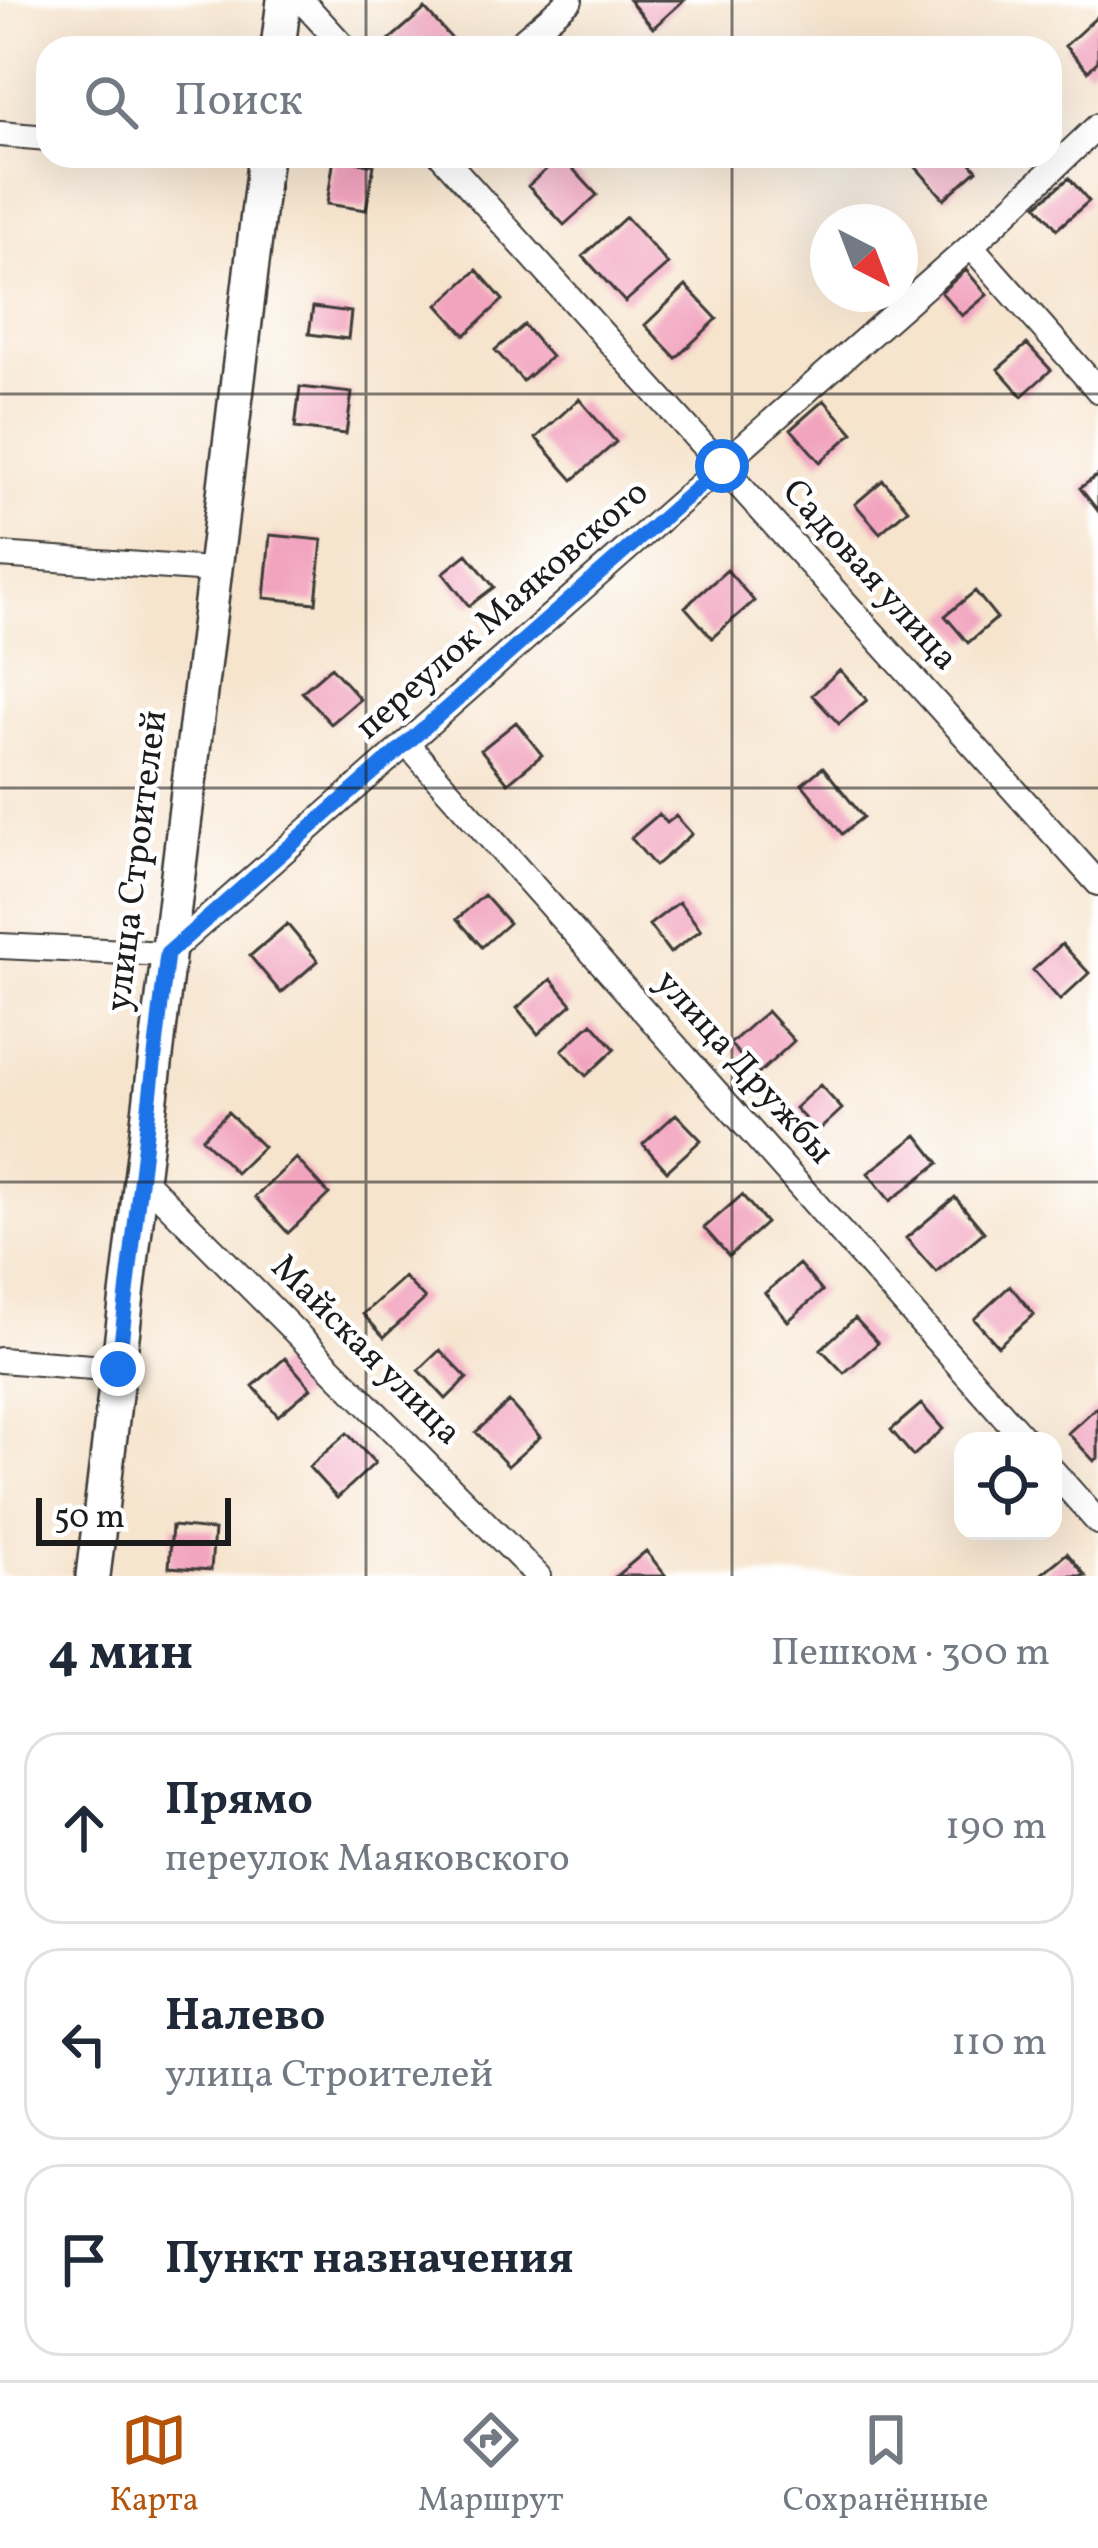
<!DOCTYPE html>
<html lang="ru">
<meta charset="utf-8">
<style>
:root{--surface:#fff;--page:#f2f2f3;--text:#1f2937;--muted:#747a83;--line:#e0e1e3;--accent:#b45309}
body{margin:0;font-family:Vollkorn,serif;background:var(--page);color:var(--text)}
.controls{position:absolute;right:36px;bottom:36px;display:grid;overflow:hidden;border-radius:24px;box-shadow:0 12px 48px #0002}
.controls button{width:108px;height:108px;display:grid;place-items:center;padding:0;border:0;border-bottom:3px solid var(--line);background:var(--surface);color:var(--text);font:60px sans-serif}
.compass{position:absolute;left:810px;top:204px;width:108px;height:108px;border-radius:50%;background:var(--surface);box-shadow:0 12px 48px #0002;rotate:138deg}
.scale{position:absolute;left:36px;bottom:30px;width:195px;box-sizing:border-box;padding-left:12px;border:6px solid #1c1c1c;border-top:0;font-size:33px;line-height:42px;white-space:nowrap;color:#1c1c1c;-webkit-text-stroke:9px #fff;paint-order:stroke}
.stop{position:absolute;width:36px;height:36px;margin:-27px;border:9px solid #1a73e8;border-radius:50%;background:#fff}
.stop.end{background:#1a73e8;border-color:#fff;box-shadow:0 3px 12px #0008}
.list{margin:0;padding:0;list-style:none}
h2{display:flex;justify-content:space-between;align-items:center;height:156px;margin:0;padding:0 48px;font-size:51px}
h2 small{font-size:39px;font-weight:400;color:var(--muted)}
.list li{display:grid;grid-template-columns:78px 1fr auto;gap:36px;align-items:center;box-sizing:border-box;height:192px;margin:0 24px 24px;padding:0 24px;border:3px solid var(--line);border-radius:36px}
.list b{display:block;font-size:45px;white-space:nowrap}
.list p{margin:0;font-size:39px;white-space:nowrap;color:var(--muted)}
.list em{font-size:39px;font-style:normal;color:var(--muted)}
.icon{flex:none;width:66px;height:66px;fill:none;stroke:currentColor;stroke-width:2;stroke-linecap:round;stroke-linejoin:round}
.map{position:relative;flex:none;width:1098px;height:1576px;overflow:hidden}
.search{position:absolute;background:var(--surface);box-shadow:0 12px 48px #0002;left:36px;right:36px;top:36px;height:132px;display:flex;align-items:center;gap:30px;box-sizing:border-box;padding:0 42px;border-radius:36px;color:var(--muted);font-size:45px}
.sheet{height:804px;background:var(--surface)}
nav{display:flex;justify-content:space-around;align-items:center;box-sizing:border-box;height:168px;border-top:3px solid var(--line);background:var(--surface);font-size:33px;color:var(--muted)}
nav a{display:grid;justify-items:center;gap:6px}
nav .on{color:var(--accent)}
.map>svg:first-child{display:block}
.building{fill:#f2a4bf}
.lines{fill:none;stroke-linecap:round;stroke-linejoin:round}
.minor-casing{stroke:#3d3a37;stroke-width:28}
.tertiary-casing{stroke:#3d3a37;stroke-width:38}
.minor{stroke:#fff;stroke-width:24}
.tertiary{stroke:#fff;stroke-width:33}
.route{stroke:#1a73e8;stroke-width:15}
.grid{fill:none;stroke:#1c1c1c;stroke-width:3;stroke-opacity:0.55}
.labels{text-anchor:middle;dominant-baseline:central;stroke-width:9;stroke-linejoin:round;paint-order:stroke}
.street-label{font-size:36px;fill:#1c1c1c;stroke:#fff}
</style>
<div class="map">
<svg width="1098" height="1576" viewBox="0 0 1098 1576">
<rect width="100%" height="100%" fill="#fff"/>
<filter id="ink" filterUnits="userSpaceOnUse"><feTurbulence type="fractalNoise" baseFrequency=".00833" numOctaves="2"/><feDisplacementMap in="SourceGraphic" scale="24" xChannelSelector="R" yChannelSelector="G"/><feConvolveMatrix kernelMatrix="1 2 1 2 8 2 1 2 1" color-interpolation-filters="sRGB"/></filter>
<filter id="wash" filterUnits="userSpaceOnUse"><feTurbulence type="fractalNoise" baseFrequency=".004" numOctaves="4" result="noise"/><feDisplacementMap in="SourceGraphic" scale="48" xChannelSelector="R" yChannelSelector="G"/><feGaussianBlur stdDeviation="2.7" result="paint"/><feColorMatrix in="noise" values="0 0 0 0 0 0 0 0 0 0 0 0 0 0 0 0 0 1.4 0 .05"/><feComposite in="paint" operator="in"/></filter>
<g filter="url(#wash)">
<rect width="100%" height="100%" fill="#f6e4cd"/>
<g id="blocks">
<path class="building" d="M629,0H684L653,28Z
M425,9L452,39L441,48H396L389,40Z
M1098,16V61L1088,71L1065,46Z
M561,156L597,195L564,225L528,186Z
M906,156H965L977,170L944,199Z
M334,158L374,165L366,210L327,204Z
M1069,178L1089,201L1057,229L1037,205Z
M626,217L668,264L625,302L583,256Z
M477,270L503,300L465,335L438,305Z
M966,270L987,295L962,316L941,292Z
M686,286L717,319L676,358L645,325Z
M313,307L351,312L348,339L309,334Z
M524,325L551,357L523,381L495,350Z
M1027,344L1051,370L1022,396L998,369Z
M300,387L352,393L346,434L295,428Z
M579,399L616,442L573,480L536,438Z
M824,400L853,433L820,462L791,429Z
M1098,475V511L1080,488Z
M883,480L908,509L880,533L855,504Z
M270,535L322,540L316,603L264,598Z
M467,554L494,587L469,606L443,573Z
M727,570L754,601L712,638L685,607Z
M975,591L997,618L968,643L945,616Z
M331,667L360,699L331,724L302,692Z
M840,670L867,700L839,724L812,695Z
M516,722L542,755L508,783L481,750Z
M823,767L863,817L842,834L802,784Z
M659,814L667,823L676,816L692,834L655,866L631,838Z
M484,895L509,923L482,947L457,919Z
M679,902L701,930L670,953L649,925Z
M287,924L318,961L281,993L250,956Z
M1062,944L1089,973L1060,1000L1033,970Z
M551,979L572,1004L538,1034L517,1008Z
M767,1011L794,1041L757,1075L730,1044Z
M592,1023L615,1049L586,1076L562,1050Z
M820,1085L842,1109L817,1132L795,1108Z
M228,1112L263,1147L236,1173L202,1138Z
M676,1114L701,1140L667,1171L643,1144Z
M917,1135L939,1163L890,1201L868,1173Z
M296,1158L329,1194L288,1233L255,1197Z
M742,1195L766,1223L729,1256L704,1228Z
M955,1197L984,1232L936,1272L906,1238Z
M799,1264L822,1291L788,1321L765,1293Z
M404,1277L425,1299L384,1337L363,1314Z
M1010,1286L1034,1314L998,1346L974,1319Z
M855,1318L878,1343L844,1373L821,1349Z
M440,1350L467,1378L446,1399L419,1370Z
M285,1358L311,1388L278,1416L253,1386Z
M509,1402L540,1437L508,1466L476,1432Z
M921,1404L943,1429L913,1456L891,1430Z
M1098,1406V1458L1094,1461L1068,1433Z
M347,1433L375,1463L337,1498L309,1467Z
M172,1526L214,1530L211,1570L169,1567Z
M646,1551L666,1576H616Z
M1067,1553L1086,1576H1039Z"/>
</g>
</g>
<g filter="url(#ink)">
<use href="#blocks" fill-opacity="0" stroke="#3d3a37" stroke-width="3"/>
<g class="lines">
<g class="minor-casing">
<path id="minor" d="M301,0L345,48
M514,48L570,0
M0,134L48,138
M442,156L1098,883
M971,246L1098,390
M0,555L211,570
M407,744L1026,1441
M0,946L167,954L971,246L1098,126
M140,1176L538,1576
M0,1360L118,1369
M1053,1471L1098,1522"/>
</g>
<g class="tertiary-casing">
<path id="tertiary" d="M278,48L284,0
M93,1576L265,156"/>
</g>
<use href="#minor" class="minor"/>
<use href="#tertiary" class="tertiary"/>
</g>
</g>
<g class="lines" filter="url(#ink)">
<path class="route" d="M118,1369L167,954L722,466"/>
</g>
<path class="grid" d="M366,0V48M732,0V48M366,156V1576M732,156V1576M0,394H1098M0,788H1098M0,1182H1098"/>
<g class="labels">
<g class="street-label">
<text transform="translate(869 576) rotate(48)">Садовая улица</text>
<text transform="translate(503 611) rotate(-41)">переулок Маяковского</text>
<text transform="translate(138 861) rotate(-83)">улица Строителей</text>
<text transform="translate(743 1068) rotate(48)">улица Дружбы</text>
<text transform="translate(365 1351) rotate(45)">Майская улица</text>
</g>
</g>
</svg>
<div class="controls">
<button><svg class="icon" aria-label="locate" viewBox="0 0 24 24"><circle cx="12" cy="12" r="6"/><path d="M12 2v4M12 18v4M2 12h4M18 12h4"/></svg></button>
</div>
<svg class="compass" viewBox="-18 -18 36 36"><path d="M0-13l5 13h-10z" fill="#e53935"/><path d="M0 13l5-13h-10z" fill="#747a83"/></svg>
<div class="scale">50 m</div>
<div class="stop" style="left:722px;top:466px"></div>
<div class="stop end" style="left:118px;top:1369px"></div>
<div class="search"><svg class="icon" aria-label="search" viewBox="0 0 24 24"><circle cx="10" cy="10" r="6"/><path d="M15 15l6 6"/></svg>Поиск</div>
</div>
<section class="sheet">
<h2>4 мин<small>Пешком · 300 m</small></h2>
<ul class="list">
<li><svg class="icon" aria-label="ahead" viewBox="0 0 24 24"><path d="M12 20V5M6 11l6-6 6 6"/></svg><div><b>Прямо</b><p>переулок Маяковского</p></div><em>190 m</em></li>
<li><svg class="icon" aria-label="left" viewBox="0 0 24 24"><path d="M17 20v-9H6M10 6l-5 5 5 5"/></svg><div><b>Налево</b><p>улица Строителей</p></div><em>110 m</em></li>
<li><svg class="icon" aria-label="arrive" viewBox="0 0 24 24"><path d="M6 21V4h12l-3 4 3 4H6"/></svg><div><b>Пункт назначения</b></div></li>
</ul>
</section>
<nav>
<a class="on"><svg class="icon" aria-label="map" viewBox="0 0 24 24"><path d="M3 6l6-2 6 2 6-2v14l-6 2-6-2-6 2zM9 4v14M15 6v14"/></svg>Карта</a>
<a><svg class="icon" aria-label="directions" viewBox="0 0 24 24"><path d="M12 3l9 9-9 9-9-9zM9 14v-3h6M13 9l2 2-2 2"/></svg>Маршрут</a>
<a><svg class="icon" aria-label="saved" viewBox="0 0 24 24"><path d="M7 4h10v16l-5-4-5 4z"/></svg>Сохранённые</a>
</nav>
